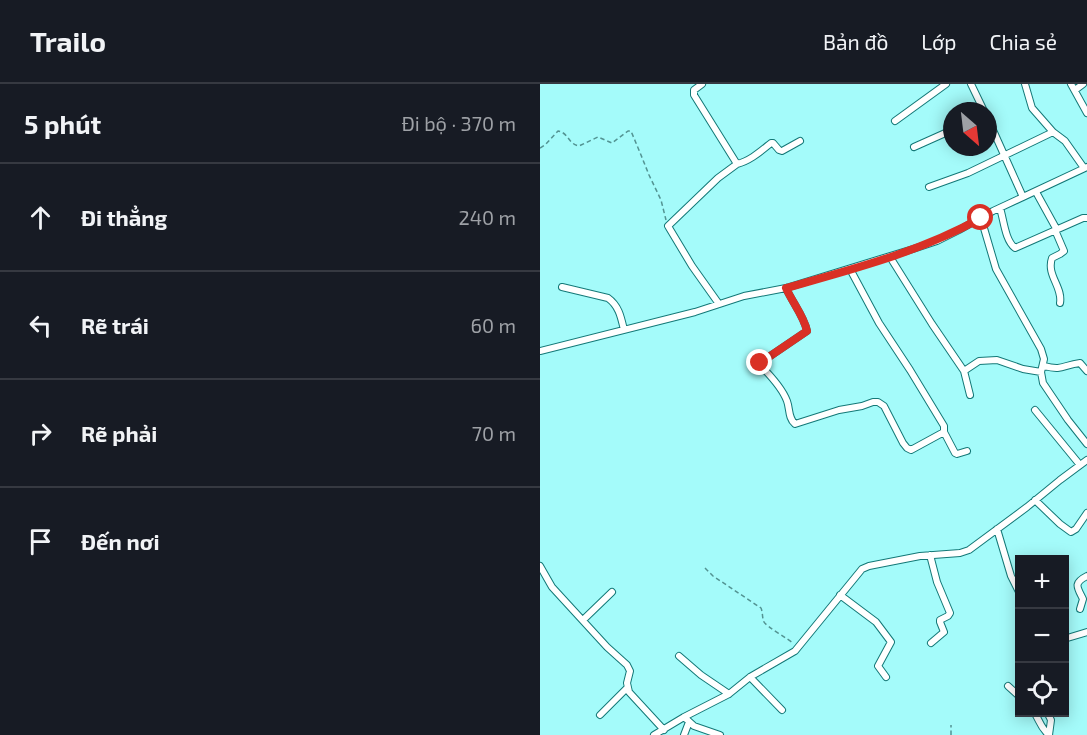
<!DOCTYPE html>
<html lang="vi">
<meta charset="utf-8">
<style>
:root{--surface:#171b24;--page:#20242c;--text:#f1f3f6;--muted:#9ea1a6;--line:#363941}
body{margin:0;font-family:"Exo 2",sans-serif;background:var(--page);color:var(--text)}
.controls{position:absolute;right:18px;bottom:18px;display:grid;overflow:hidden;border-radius:0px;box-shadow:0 3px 15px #0003}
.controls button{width:54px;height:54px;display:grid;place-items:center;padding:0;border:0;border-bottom:2px solid var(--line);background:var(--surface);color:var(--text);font:30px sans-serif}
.compass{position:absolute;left:403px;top:18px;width:54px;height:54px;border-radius:50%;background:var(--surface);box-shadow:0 3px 15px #0003;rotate:152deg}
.stop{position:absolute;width:18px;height:18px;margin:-14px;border:4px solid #d93025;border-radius:50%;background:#fff}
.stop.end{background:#d93025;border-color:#fff;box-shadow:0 2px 6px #0008}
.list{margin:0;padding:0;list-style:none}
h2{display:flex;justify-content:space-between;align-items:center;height:78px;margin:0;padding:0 24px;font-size:26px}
h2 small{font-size:20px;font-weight:400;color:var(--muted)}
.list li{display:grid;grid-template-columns:39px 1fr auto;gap:18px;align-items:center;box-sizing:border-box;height:108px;padding:0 24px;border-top:2px solid var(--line)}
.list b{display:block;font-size:22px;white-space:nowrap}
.list em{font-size:20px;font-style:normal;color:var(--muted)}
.icon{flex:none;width:33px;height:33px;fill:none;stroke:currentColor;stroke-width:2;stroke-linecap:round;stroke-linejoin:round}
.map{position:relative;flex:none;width:547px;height:651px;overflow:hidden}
header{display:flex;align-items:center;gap:36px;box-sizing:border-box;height:84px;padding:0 30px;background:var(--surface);border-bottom:2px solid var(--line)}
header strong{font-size:28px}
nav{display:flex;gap:33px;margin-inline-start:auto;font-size:21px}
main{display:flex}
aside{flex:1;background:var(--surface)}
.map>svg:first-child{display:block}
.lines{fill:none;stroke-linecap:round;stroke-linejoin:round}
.minor-casing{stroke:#137877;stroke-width:8}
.path{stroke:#539392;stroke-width:1.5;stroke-dasharray:4.5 3;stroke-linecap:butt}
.minor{stroke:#fff;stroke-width:6}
.route{stroke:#d93025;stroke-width:8}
</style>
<header>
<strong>Trailo</strong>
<nav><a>Bản đồ</a><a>Lớp</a><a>Chia sẻ</a></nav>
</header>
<main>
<aside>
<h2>5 phút<small>Đi bộ · 370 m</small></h2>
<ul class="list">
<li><svg class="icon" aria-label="ahead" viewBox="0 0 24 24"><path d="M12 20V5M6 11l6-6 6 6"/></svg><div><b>Đi thẳng</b></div><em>240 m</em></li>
<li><svg class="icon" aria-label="left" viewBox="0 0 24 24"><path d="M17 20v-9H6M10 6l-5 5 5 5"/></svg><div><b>Rẽ trái</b></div><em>60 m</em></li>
<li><svg class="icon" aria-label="right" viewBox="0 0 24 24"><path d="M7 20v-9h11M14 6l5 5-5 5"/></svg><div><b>Rẽ phải</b></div><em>70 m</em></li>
<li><svg class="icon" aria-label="arrive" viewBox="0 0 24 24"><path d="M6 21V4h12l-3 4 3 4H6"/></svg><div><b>Đến nơi</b></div></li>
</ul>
</aside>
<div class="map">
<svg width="547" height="651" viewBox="0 0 547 651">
<rect width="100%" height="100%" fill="#a4fbfa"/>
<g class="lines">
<g class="minor-casing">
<path id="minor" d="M162,0L154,6V11L197,80L178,94L128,142L152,182L179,220
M431,0L444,27
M485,0L492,24L513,48L525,57L544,84
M531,0L547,29
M535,6L543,0
M448,35L483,113
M355,37L406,0
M374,63L412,46
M197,80C210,77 221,67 231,59H233L239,66L242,67L260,57
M389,103L428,89L513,48
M496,108L517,146
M460,124C464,137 465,156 475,164L543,134H547
M441,134L456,185L501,265L504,275L501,288L503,299L528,336L547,360
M515,146L524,167L520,170L512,174C506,191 523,203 520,219
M350,173L392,240L424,287
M22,203L68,214C79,222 81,233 84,246
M246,204C252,218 264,232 267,247L220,279V281C229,290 243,306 247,317C250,325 248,334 255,340L299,326L322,322L333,318H338L344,322L363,359L367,364L371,366L404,348V342L370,286L339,239L310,185
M0,267L155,228L204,212L246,204L373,165L397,157L419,146L453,127L547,83
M504,282C523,287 523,281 540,279L547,287
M430,311L424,287L439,277L457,276L483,285L501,288
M495,326L540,381
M404,348L415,369L417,370L427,367
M495,416L520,440L531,448L536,445L547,429
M457,445L471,492L479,508
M390,471L397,498L410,529L408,532L400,536V538L404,548L391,559
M0,482L12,503L67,563L87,581L90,587L87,599L89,608L124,646
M300,511L336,538L351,558L338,582L346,593
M540,525L543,515C537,503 533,499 547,492
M43,536L72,508
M524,555L547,548
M139,572L161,591L189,610
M210,593L242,626
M468,602L479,612
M494,628C500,637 500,643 509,651
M507,628L511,636L509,651
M60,631L87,604
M144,633L154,642L180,651
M114,651L144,633L189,610L210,593L255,567L322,485L329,482L380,472L420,469L429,466L487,423L520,396L547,376
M144,651L149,638"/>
</g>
<path class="path" d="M0,64L5,61L18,47C29,49 28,60 39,62L58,53L72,59L88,47H91L101,71L109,91L121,116L126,136
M165,484L173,492L221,524C223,529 222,534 224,538C226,542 248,555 253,559
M411,651V641"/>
<use href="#minor" class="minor"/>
</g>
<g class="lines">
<path class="route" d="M220,279L267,247C264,232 252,218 246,204C313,185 380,168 441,134"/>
</g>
</svg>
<div class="controls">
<button>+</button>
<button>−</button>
<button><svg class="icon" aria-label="locate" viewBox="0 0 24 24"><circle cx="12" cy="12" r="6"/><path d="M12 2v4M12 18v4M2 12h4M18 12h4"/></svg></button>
</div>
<svg class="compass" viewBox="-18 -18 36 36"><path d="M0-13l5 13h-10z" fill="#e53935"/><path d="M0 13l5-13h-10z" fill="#9ea1a6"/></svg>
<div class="stop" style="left:441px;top:134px"></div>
<div class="stop end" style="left:220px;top:279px"></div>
</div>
</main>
